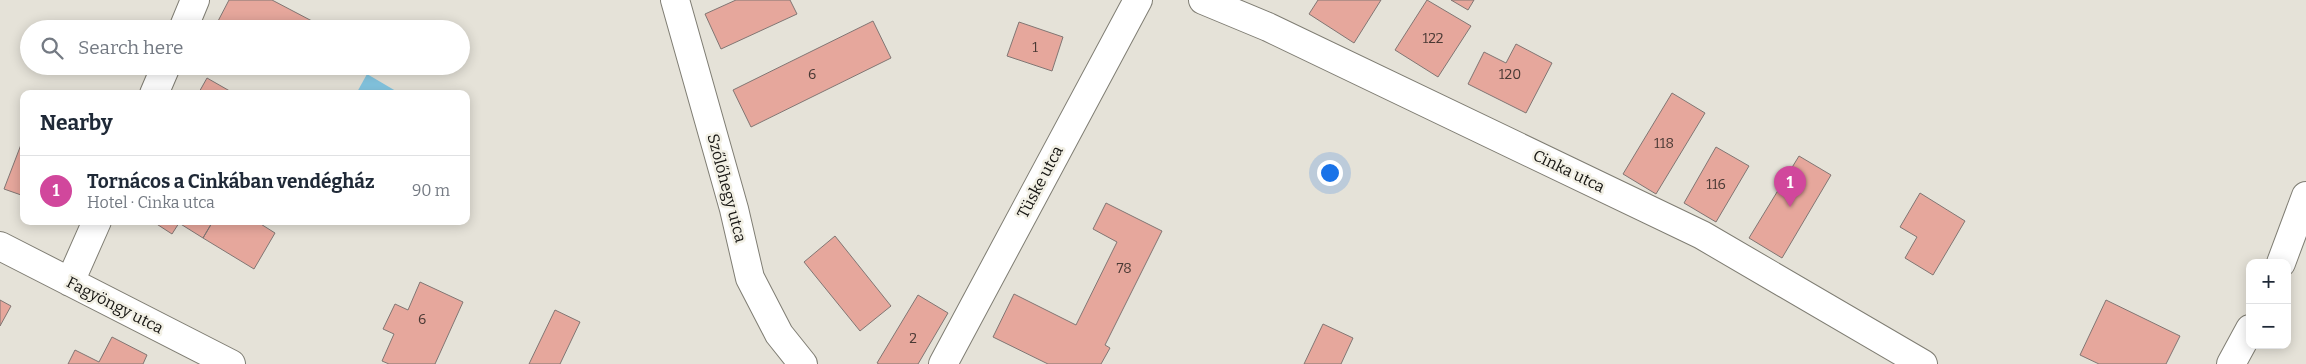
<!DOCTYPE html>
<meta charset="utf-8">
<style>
:root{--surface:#fff;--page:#f2f2f3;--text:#1f2937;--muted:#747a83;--line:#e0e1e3;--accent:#238964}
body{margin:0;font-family:Bitter,serif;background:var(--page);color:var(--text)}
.controls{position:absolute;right:15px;bottom:15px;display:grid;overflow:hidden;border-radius:10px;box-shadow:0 2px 12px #0003}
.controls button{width:45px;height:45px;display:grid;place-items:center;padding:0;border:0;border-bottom:1px solid var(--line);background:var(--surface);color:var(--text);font:25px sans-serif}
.you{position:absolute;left:1329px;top:172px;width:18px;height:18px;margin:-12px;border:4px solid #fff;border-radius:50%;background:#1a73e8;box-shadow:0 0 0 8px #1a73e833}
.badge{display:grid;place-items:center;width:32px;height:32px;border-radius:50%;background:var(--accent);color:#fff;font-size:16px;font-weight:700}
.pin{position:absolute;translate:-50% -41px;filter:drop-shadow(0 1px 2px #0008)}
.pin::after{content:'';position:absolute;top:26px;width:18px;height:15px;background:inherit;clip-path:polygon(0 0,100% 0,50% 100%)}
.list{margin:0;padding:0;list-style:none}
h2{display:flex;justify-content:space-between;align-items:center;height:65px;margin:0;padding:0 20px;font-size:21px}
h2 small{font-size:16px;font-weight:400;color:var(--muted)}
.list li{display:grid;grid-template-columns:32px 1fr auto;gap:15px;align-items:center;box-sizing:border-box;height:70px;padding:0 20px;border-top:1px solid var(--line)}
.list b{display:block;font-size:19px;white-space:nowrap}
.list p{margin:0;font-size:16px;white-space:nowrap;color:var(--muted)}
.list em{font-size:16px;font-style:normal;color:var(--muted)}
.icon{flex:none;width:28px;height:28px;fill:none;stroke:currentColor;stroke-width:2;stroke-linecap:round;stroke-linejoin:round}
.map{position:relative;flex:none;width:2306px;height:364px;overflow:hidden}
.search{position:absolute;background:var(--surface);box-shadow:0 2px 12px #0003;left:20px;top:20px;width:450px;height:55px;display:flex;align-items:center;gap:12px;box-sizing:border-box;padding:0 18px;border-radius:28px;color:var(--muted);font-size:19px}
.panel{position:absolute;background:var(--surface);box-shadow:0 2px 12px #0003;left:20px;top:90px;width:450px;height:135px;border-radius:10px}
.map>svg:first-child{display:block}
.water{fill:#85c7e2}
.building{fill:#e6a79c;stroke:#817673}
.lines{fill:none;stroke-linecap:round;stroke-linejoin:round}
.street-casing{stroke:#7f7d73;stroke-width:30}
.street{stroke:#fff;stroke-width:28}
.labels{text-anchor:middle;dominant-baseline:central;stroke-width:5;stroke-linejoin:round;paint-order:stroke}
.number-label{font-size:14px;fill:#493934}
.street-label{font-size:16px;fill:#151411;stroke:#f2f0e5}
</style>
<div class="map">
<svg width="2306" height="364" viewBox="0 0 2306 364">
<rect width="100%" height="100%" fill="#e5e2d8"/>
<path class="water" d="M367,74L401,94H356Z"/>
<path class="building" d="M229,0H272L312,21L308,29H229L217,23Z
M736,0H790L797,14L721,49L705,14Z
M1318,0H1381L1354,43L1309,14Z
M1427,0L1471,26L1438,77L1395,50Z
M1451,0H1474L1468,10Z
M873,21L891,58L751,127L733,90Z
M1019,22L1063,37L1052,71L1007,56Z
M1516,44L1552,63L1526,113L1468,84L1484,52L1506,63Z
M274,66H288L284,72Z
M207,78L235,94H198Z
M1672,93L1705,113L1656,194L1623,174Z
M22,142L24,143V196L4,189Z
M1716,147L1749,166L1716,222L1684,203Z
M1799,156L1831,175L1782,258L1749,238Z
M1920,193L1965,221L1933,275L1905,258L1917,237L1900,227Z
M1106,203L1162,231L1105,345L1110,348L1101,364H1048L993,337L1014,294L1076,325L1117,242L1093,229Z
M152,221H213L203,238L179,223L172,234Z
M213,221H256L275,233L254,269L203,238Z
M835,236L891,306L860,331L804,262Z
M420,282L463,302L435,364H389L382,361L394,334L383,329L395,304L408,310Z
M918,295L948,313L918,364H879L877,363Z
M0,300L11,306L0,326Z
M2106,300L2180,336L2166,364H2099L2080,355Z
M555,310L580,322L560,364H529Z
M1323,324L1353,338L1341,364H1304Z
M112,337L147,355L143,364H68L75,350L99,362Z"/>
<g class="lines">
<g class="street-casing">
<path id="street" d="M675,0L734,209L750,278L779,334L803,364
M1203,0L1268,27L1702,235L1923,364
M183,29L195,0
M154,94L166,66
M0,246L231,364
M2281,263L2306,196
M70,282L97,221
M943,364L1138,0
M2231,364L2250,329"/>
</g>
<use href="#street" class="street"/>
</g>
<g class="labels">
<g class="number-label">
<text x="1433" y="38">122</text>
<text x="1035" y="47">1</text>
<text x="812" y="74">6</text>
<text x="1510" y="74">120</text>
<text x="1664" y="143">118</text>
<text x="1716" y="184">116</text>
<text x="1124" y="268">78</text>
<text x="422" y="319">6</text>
<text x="913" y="338">2</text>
</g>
<g class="street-label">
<text transform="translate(1569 171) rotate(26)">Cinka utca</text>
<text transform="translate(1040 182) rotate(-62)">Tüske utca</text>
<text transform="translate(727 188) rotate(75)">Szőlőhegy utca</text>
<text transform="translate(115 305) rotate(27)">Fagyöngy utca</text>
</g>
</g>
</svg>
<div class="controls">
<button>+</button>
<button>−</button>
</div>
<div class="you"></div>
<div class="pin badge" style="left:1790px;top:207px;background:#d1479c">1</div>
<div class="search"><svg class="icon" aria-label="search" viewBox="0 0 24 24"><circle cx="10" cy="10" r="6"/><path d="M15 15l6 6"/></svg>Search here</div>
<section class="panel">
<h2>Nearby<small></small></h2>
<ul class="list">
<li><span class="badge" style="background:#d1479c">1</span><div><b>Tornácos a Cinkában vendégház</b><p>Hotel · Cinka utca</p></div><em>90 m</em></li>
</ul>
</section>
</div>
